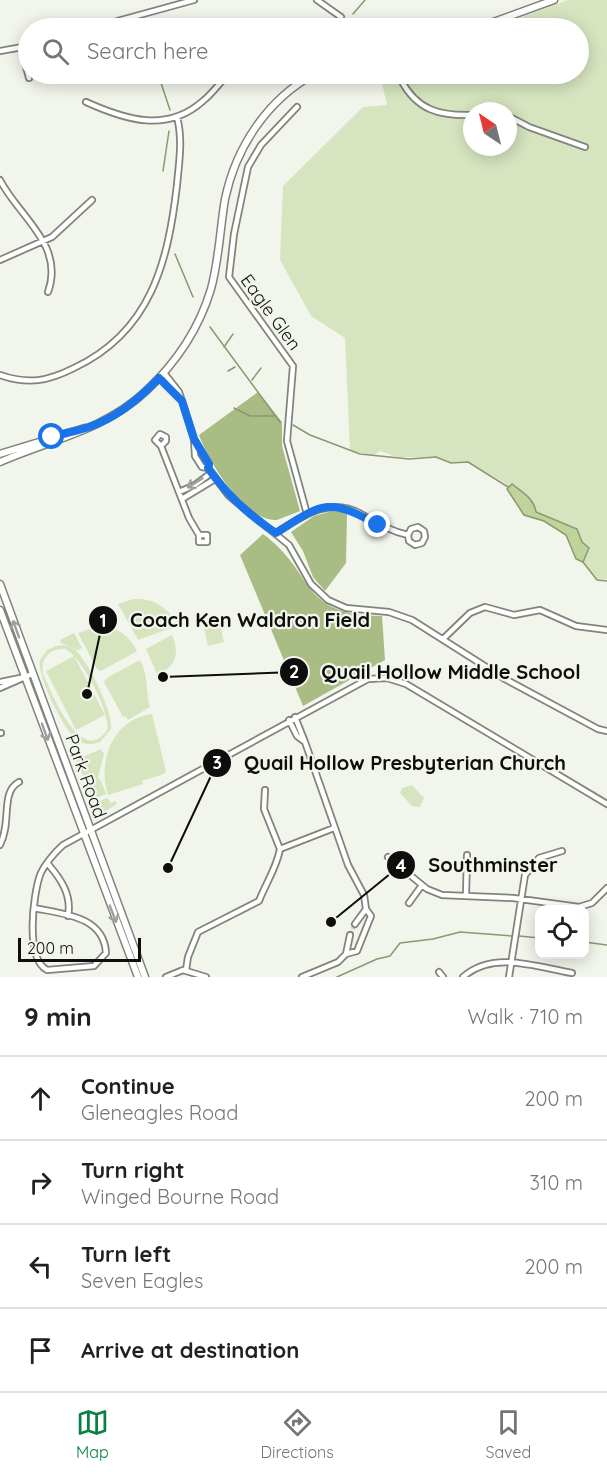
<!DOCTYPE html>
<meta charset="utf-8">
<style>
:root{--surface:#fff;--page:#f6f6f6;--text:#202124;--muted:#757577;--line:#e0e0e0;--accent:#0b8043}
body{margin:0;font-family:Quicksand,sans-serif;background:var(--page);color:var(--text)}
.controls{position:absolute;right:18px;bottom:18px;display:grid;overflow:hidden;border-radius:12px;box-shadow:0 3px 15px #0003}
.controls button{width:54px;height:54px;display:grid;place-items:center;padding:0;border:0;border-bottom:2px solid var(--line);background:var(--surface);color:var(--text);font:30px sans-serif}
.compass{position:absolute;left:463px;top:102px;width:54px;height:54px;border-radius:50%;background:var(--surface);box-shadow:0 3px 15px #0003;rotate:325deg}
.scale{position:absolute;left:18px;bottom:15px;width:123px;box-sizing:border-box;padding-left:6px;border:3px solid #0e0f0c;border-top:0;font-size:16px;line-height:21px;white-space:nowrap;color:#0e0f0c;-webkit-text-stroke:4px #f1f5eb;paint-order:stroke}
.stop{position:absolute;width:18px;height:18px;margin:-14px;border:4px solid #1a73e8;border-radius:50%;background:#fff}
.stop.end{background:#1a73e8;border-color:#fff;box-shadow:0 2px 6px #0008}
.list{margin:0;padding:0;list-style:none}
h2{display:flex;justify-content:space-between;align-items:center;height:78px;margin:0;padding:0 24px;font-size:26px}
h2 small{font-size:20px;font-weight:400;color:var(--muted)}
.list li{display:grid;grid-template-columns:39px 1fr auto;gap:18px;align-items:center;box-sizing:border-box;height:84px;padding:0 24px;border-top:2px solid var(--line)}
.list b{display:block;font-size:22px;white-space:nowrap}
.list p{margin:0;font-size:20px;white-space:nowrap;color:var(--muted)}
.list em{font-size:20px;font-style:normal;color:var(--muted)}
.icon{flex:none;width:33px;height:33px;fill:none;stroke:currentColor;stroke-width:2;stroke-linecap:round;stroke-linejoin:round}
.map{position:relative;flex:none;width:607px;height:977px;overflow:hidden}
.search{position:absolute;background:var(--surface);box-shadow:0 3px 15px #0003;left:18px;right:18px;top:18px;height:66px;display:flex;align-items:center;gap:15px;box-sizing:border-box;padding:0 21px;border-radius:33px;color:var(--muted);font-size:22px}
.sheet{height:414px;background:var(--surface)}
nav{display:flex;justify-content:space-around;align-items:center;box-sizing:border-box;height:84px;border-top:2px solid var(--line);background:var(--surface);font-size:16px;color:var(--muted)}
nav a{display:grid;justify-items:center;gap:3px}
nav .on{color:var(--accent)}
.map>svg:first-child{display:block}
.green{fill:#d6e4bf;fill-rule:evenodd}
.forest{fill:#a8bc84}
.water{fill:#bfd49b;stroke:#8a9970;stroke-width:1.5}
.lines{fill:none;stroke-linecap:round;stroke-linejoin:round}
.stream{stroke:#8a9970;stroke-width:1.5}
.street-tunnel{stroke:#cfd2ca;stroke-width:4.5;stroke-dasharray:4.5 2;stroke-linecap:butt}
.street-casing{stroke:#80847b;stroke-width:8}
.secondary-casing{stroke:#80847b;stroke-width:9}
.street{stroke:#fff;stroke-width:4.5}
.secondary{stroke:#fff;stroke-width:6}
.oneway{stroke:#9f9f9e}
.route{stroke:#1a73e8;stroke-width:8}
.labels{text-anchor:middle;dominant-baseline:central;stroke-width:4.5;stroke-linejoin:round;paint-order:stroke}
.street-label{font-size:18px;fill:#0e0f0c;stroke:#f1f5eb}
.leader{fill:none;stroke:#0e0f0c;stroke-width:2}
.callout-dot{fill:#0e0f0c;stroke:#f1f5eb;stroke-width:2}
.mark-label{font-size:18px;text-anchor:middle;font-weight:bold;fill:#fff}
.callout-label{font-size:20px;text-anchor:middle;font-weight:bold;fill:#0e0f0c;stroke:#f1f5eb;stroke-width:4.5;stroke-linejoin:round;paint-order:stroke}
</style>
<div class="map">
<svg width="607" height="977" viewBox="0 0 607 977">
<rect width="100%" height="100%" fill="#f1f5eb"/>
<path class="green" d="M568,0H607V579L597,580L578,558L572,535L541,517L527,515L505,483L468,462L451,463L436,457H397L380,451L373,456L350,450L345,338L311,316L280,260L283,186L363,107L387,105L380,74H578V28H493ZM472,111H508V147H472Z
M133,599C151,598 162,604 174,618L171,628L138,640L118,604Z
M220,625L224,642L208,646L204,629Z
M95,627C114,625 129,634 137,651L101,671L97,669L78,633Z
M74,633L82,648L78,650L61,643L60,640Z
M172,635C180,653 176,668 157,674L146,649Z
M56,646C63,645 69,645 74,649C87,658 114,714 111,729L100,742C92,745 84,745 77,740C64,731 36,674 40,660L47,650ZM65,649C81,655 112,715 107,730C81,768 52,693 43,674C40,659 49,648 65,649Z
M74,656L105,715L76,730L46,671Z
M140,660C149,676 145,691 150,707L128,720L126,716L123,717L104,682L108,677Z
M152,714L166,771L164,774L142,781L143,784L108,795C97,761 113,719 152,714Z
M101,749L104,754L98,778L101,781L106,794L93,799L76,760Z
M412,785L424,798L420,807L412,806L400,793L402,788Z
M107,798L111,803L116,801L117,804L103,813L97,802Z"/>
<path class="forest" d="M258,392L282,422V446L300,511L277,520C244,521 209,462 199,435Z
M332,511L347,513L346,563L325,591L313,577L303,551L291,532L314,516Z
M263,534C315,572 299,616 382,616L385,660L303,706L240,555Z"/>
<path class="water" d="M512,484C522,492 534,498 536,512L577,529L582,542L589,548L583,562L576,559L566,535L544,521L524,515L507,489Z"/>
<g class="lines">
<path class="stream" d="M353,14L365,0
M158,74L170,110
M163,171L169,131
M175,254L193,297
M210,327L280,422
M224,347L233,334
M228,371L235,367
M252,380L261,368
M234,408L250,416H274
M293,425L310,435L360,454L409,459L436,457L451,463L468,462L508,487
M583,562L597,580L607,581
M519,936L540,938
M584,942L607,945
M337,977L377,959L390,956L400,943L433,939L460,932L512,936"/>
<path class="street-tunnel" d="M350,935L355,924"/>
<g class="street-casing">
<path id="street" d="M317,0L341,17
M92,28L194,0
M21,48L29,78
M0,51L28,46
M395,74L401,80L402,74
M401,80C417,110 439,116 472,115
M86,102C126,120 167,133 203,101C213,93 220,82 229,74
M297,107L261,145L248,167L234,234L229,277L293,366L287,441L307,514
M508,116L529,127L585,147
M0,180C19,217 65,245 48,292
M0,260L52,237L92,200
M0,375C29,385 48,381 74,368C151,332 168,262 177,185C179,162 183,140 177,117
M159,378L182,401L179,392L164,373
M182,401L194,439L209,464L208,468L202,467L195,456L194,439
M161,446L155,440L160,434L166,437V441L161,446L189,518L199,535H207V542H199V535
M208,468L229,496L289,545L311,584L328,600L346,608L389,612L412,620L505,679L598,729L607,731
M179,492L195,485L211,473
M182,499L215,479
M276,533C302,516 330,496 361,514C377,523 390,531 408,535L409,541L415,545L422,543L425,537L424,531L418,527L411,529L408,535
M443,639L470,613L485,607L514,615L540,610L576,626L607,630
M0,682L25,677
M0,688L32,674
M289,720L297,736L305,742L295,717
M0,733H1
M305,742L348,865L364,895L366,909
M265,790L264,809L280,849
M0,845C12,822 0,792 19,782
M388,857L427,889L442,895L513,898L579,907L592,903L607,888
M48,864C61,879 72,895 68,916
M466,896L467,855
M409,903L422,885
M34,908C63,914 104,916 106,953L94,966L47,970C25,958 33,896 40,875C44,865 55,852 63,845L368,679L387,678L406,684L607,804
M350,935L346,954L357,951L371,916L366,909L355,924
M186,970L188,957L198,932L259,901C266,883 277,867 280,849L334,828
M439,972L443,977
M166,977L183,970L206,977
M302,977L338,962L346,954
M463,977C493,950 537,967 572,973
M509,977L525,875L539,858L562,851"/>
</g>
<g class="secondary-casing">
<path id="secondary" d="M477,28L554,0
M0,454L85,428
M0,462C50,440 105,430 146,391C176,363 199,329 211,289C219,260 220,229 225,199C236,147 267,100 314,74
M0,584L145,977
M0,610L138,977"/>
</g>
<use href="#street" class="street"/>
<use href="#secondary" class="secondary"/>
</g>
<defs><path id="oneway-shaft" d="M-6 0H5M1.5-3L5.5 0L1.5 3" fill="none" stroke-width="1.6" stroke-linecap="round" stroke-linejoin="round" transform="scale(1.5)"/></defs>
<g class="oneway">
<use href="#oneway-shaft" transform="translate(195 483) rotate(148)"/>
<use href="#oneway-shaft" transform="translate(16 629) rotate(-110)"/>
<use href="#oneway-shaft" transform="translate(45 732) rotate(70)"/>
<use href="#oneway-shaft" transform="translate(113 914) rotate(69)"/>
</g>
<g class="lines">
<path class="route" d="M52,437C64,433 77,431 89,427C116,418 140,398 159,378L182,401L194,439L209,464L208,468C227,495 248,515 276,533C323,503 328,497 378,525"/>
</g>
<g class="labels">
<g class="street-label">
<text transform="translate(271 312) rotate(54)">Eagle Glen</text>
<text transform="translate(86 776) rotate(70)">Park Road</text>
</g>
</g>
<path class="leader" d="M87 694L103 620M163 677L294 672M168 868L217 763M331 922L401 865"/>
<g class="callout-dot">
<circle cx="87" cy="694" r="6"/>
<circle cx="163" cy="677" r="6"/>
<circle cx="168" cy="868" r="6"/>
<circle cx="331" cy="922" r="6"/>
<circle cx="103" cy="620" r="15"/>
<circle cx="294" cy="672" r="15"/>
<circle cx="217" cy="763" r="15"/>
<circle cx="401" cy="865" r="15"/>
</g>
<g class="mark-label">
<text x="103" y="627">1</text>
<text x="294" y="678">2</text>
<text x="217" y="769">3</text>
<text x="401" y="872">4</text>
</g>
<g class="callout-label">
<text x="250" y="627">Coach Ken Waldron Field</text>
<text x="451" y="679">Quail Hollow Middle School</text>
<text x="405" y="770">Quail Hollow Presbyterian Church</text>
<text x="493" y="872">Southminster</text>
</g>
</svg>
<div class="controls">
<button><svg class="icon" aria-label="locate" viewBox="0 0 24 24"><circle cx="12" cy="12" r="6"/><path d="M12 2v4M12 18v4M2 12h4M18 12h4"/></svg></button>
</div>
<svg class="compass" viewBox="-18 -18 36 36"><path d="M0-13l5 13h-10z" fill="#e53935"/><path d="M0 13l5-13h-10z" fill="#757577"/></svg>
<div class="scale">200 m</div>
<div class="stop" style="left:52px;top:437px"></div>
<div class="stop end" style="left:378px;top:525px"></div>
<div class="search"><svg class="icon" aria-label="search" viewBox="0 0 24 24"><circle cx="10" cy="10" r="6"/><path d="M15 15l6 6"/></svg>Search here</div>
</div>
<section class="sheet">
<h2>9 min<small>Walk · 710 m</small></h2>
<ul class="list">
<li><svg class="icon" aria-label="ahead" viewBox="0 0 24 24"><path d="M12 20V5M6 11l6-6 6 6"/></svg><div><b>Continue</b><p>Gleneagles Road</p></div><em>200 m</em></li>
<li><svg class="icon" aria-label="right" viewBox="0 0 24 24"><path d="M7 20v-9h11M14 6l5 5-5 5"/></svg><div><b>Turn right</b><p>Winged Bourne Road</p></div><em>310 m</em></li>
<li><svg class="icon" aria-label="left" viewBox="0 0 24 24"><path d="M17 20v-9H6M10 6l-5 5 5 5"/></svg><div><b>Turn left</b><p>Seven Eagles</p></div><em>200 m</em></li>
<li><svg class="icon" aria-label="arrive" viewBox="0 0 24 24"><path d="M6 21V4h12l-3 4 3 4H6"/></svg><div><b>Arrive at destination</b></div></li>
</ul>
</section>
<nav>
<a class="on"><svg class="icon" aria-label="map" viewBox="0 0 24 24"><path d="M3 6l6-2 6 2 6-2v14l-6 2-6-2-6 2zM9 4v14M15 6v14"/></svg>Map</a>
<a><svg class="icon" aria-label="directions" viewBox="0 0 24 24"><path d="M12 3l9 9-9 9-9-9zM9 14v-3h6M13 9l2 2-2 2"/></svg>Directions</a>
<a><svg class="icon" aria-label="saved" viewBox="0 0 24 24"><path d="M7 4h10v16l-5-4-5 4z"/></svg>Saved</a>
</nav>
